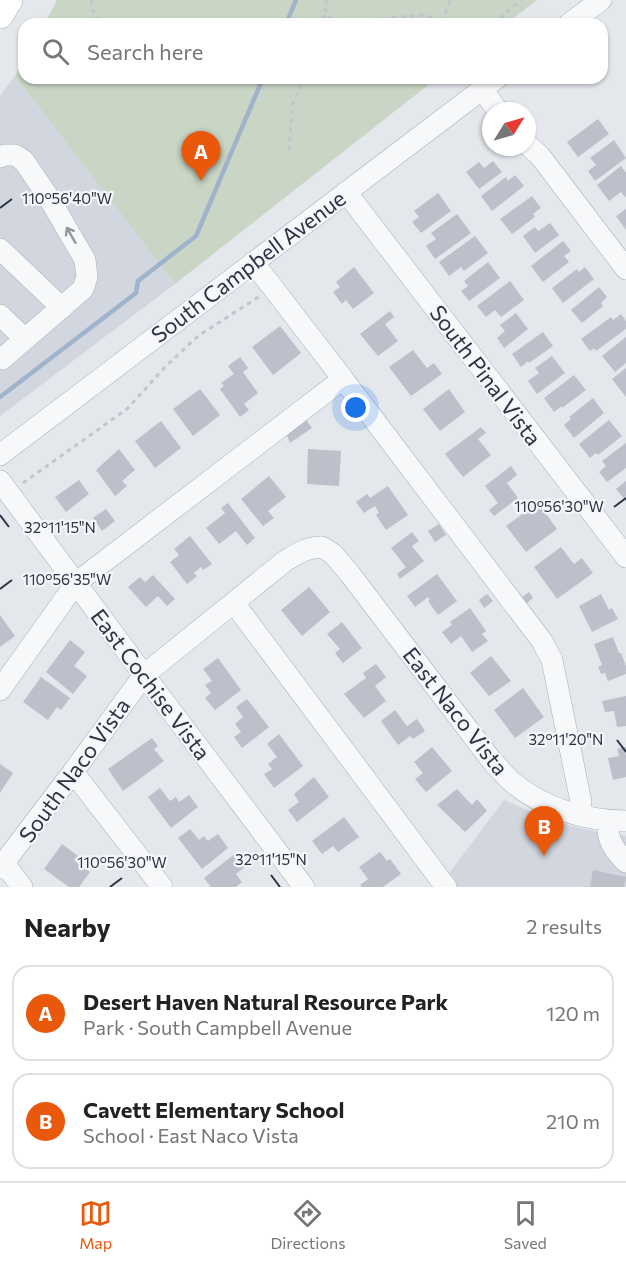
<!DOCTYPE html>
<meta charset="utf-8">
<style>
:root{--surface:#fff;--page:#f6f6f6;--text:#222;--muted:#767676;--line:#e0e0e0;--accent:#ea580c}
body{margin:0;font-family:Commissioner,sans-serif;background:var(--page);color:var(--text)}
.compass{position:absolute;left:482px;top:102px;width:54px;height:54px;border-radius:50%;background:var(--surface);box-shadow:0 2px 4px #0004;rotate:53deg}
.you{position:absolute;left:356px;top:408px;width:21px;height:21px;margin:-15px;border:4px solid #fff;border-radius:50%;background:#1a73e8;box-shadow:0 0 0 9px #1a73e833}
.badge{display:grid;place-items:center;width:39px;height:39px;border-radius:50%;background:var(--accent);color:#fff;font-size:20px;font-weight:700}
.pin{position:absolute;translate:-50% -50px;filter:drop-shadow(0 2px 3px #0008)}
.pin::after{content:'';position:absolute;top:32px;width:21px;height:18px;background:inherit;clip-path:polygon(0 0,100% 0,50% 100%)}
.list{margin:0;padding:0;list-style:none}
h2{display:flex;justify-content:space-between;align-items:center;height:78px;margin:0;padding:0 24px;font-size:26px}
h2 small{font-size:20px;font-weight:400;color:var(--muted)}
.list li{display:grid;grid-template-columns:39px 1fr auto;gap:18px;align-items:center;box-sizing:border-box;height:96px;margin:0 12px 12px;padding:0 12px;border:2px solid var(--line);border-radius:18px}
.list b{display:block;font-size:22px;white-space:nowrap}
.list p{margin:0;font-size:20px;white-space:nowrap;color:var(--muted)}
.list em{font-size:20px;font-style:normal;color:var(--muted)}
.icon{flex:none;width:33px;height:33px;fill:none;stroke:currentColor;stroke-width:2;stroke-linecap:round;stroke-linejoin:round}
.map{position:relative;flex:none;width:626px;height:887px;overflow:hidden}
.search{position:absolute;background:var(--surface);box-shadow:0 2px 4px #0004;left:18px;right:18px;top:18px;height:66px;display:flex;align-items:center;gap:15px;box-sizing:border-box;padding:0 21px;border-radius:18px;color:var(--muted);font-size:22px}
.sheet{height:294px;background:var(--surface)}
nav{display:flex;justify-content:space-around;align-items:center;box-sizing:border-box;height:84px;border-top:2px solid var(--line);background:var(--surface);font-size:16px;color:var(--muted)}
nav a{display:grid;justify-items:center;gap:3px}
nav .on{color:var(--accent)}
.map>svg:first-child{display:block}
.built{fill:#d2d6de}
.green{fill:#c9d6c5}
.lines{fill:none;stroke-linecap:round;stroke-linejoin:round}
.stream{stroke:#9fb4cc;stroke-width:4.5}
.building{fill:#bbc0ca}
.minor-casing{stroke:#a9aeb7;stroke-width:22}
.major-casing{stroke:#a3abb8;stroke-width:28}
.path{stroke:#c2c5cb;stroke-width:3;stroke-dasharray:4.5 4.5;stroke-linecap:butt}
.minor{stroke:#f7f8fa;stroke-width:21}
.major{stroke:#fff;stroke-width:27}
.oneway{stroke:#9196a0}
.ticks{fill:none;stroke:#2b3445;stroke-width:2}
.labels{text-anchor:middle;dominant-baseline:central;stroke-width:4.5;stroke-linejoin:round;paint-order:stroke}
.street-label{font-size:22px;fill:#2b3445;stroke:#f4f6f9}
.ticks-label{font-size:15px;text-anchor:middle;fill:#2b3445;stroke:#f4f6f9;stroke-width:4.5;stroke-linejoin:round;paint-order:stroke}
</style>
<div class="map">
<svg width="626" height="887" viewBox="0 0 626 887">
<rect width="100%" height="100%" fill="#e4e7ec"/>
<path class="built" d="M15,76L175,284L0,416V96Z
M504,800L541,816L571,826L598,832L626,836V887H457L448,875Z"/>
<path class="green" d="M57,0H537L506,24H44Z
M24,60V78H437L175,284L15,76Z"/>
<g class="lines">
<path class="stream" d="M286,24L296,0
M0,397L136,293L138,281L196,236L263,78"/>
</g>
<path class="building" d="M598,119L609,134L578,157L567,142Z
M614,140L626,158L595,181L588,171L596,165L590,158Z
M493,161L502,172L479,189L466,172L479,162L484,168Z
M621,166L626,173V196L625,197L621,192L609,201L597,185Z
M515,175L524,186L492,211L481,196L506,177L508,181Z
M438,193L451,211L421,233L412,222L419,217L414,211Z
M532,196L541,208L533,214L535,217L512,234L500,219Z
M626,209V230L616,216Z
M457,214L471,233L435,259L426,246L436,239L431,233Z
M550,223L559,235L535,253L523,236L535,227L538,231Z
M475,236L488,253L464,271L461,267L449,276L439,262Z
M563,241L571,251L564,256L569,262L543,282L531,266Z
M488,262L500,278L469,301L461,291L468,286L464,281Z
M354,267L374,293L353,309L346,300L342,304L333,292L340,287L336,282Z
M585,267L594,279L563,303L552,288L577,269L579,272Z
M510,281L524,300L501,317L495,310L486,317L477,306Z
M599,287L607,297L601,303L603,306L582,323L571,310Z
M390,311L394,317L385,324L398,341L378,356L360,334Z
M516,313L528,329L504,348L497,338L505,331L500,325Z
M621,314L626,321V329L596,351L594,348L590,351L581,339L611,317L613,320Z
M280,326L301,353L273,375L252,347Z
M543,332L553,346L529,363L528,361L521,367L512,354Z
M626,337V363L615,372L602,356Z
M413,350L427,368L434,363L442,374L411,396L389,367Z
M552,356L565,373L537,394L528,381L539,373L535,368Z
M240,357L248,368L243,372L258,393L244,404L249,410L240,417L220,389L224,386L221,383L234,374L228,366Z
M626,368V397L612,379Z
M574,375L586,390L562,408V406L554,412L544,398Z
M200,389L220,415L193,436L173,409Z
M449,389L465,412L440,431L423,409Z
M593,398L604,413L574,438L564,425L571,419L569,417Z
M304,417L312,428L290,443L285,430Z
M609,420L622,436L598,455L596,453L590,458L579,444Z
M161,421L181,448L155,468L135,441Z
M481,427L486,433L478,439L491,455L463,477L445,454Z
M626,443V468L607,482L599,472L606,466L602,461Z
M119,449L135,470L122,481L127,486L115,496L96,470Z
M308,449L341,451L339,486L307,484Z
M511,466L517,475L507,483L518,498L494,516L489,510L498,503L485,486Z
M269,476L286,497L268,511L274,518L263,526L241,499Z
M79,480L89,494L66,512L55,497Z
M626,481V501L616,489Z
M388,486L408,515L386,530L376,515L379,513L375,506L364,513L356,502L367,494L370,498Z
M228,503L255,538L247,545L236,531L219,544L206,528L225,513L221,508Z
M538,503L557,529L526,552L506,526Z
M106,509L115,521L102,531L93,518Z
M439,524L446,535L435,542L428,531Z
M412,532L419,541L412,546L424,561L400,579L397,574L406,567L391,548Z
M190,536L212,564L203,570L201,567L194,573L197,576L187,584L170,562L179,555L174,549Z
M561,547L574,564L582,558L593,573L557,599L534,567Z
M437,574L457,601L438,615L428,601L430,600L428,597L415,607L407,596Z
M153,575L175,599L167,606L158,596L146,607L128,587L140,577L145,582Z
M309,587L330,612L302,636L281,610Z
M529,592L533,598L525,605L521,598Z
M487,594L493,601L484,608L479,600Z
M601,594L609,610L612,608L618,619L592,632L579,606Z
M470,608L486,631L482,634L488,641L472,652L461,636L451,644L442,632L452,625L450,622Z
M0,615L15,636L0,647Z
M342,622L362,648L343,663L335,653L340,649L327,634Z
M613,637L619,653H621L626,666V674L608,681L605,673L601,674L598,667L602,665L594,644Z
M70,640L85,652L74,666L87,676L73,694L46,672Z
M491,656L511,681L489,696L470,673Z
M218,658L241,690L215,710L205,698L211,693L205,685L212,681L203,669Z
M376,664L386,677L375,686L386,701L364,718L344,694L366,678L363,673Z
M41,677L70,698L61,710L57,707L48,720L23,702Z
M523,688L544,717L515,738L494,710Z
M626,696V726L617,727L614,711L605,712L602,701Z
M247,699L269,727L242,748L234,737L241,732L235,724L243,717L236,707Z
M395,710L407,726L417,719L425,731L413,739L410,736L398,745L381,721Z
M279,734L303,766L274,788L264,774L272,769L268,764L277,757L267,744Z
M585,735L587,744L580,745L578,736Z
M152,738L158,746L154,749L164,761L123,791L108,769Z
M432,747L452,771L426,792L415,779L423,773L414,762Z
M626,747V777L613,780L608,758L619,756L617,749Z
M0,764L13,773L0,793Z
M314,777L329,797L297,822L288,810L299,802L294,794Z
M160,788L170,801L176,797L179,802L189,795L198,807L171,828L148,797Z
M457,789L472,805L477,799L487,811L465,832L437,805Z
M344,817L359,837L338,852L333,846L322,854L312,841Z
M190,829L199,840L204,836L208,841L218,834L228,848L202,869L178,838Z
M62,844L78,856L74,860L90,872L79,887H69L44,869Z
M380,852L387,861L390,859L401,874L383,887H362L360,885L368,879L359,867Z
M236,853L246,866L236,874L242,882L236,887H211L204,878Z
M593,870L626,877L624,887H590Z"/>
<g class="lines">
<g class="minor-casing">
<path id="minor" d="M569,24L601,0
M482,89L498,111
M527,144L540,156L626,269
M0,157L5,155H15L24,161L49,198L85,260L87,277L83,289L2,359H0
M346,192L626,557
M0,249L62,308
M0,315L25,339
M343,379L542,641L552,660L581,802L578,814
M0,455L497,78
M0,481L144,675L304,887
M322,547L333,554L350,574L492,761C499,768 505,776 512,782C543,808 586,821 626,821
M234,603L446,887
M0,690L76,583L343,379L253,262
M73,772L162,887
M608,821C606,839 614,850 626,862
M4,863L22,887
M0,868L73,772L144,675L285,561C297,554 307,547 322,547"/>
</g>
<g class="major-casing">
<path id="major" d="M0,15L9,0"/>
</g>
<path class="path" d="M91,0L93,10L100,24
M327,0L324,8L334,24
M442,22L450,0
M315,24L328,13
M366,24L388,18L425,15L448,24
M493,24L521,0
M289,150L292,106L304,78
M23,483L127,409L166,366L198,336L260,296"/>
<use href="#minor" class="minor"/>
<use href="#major" class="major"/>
</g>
<defs><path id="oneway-shaft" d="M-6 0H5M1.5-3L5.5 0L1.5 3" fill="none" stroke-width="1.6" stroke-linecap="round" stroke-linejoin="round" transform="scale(1.5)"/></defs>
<use class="oneway" href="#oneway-shaft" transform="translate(71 235) rotate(-120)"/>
<path class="ticks" d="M0,208L12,199M614,507L626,498M0,515L9,527M0,589L12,580M617,740L626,752M271,875L280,887M110,887L122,878"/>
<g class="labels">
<g class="street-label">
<text transform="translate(248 266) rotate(-37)">South Campbell Avenue</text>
<text transform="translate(486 375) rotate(53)">South Pinal Vista</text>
<text transform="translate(151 684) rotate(53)">East Cochise Vista</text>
<text transform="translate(456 711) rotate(52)">East Naco Vista</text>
<text transform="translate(74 770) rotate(-54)">South Naco Vista</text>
</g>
</g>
<g class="ticks-label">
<text x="67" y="204">110°56'40"W</text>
<text x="559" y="512">110°56'30"W</text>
<text x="60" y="533">32°11'15"N</text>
<text x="67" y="585">110°56'35"W</text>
<text x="566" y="745">32°11'20"N</text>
<text x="271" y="865">32°11'15"N</text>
<text x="122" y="868">110°56'30"W</text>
</g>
</svg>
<svg class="compass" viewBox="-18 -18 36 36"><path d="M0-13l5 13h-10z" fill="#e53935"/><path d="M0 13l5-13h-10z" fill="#767676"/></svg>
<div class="you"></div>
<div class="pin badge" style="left:201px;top:181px">A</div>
<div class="pin badge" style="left:544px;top:856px">B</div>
<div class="search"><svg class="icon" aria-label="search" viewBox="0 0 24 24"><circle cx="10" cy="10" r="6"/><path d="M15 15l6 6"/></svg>Search here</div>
</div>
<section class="sheet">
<h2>Nearby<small>2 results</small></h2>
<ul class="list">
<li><span class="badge">A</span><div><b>Desert Haven Natural Resource Park</b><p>Park · South Campbell Avenue</p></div><em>120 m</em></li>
<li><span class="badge">B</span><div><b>Cavett Elementary School</b><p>School · East Naco Vista</p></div><em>210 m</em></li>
</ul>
</section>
<nav>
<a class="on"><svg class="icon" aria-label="map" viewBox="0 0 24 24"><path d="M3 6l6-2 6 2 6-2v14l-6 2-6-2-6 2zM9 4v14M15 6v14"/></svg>Map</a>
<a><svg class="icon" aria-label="directions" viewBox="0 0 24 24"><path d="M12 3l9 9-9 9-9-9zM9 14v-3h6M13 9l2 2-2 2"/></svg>Directions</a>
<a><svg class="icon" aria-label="saved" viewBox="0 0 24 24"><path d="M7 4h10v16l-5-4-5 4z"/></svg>Saved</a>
</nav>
